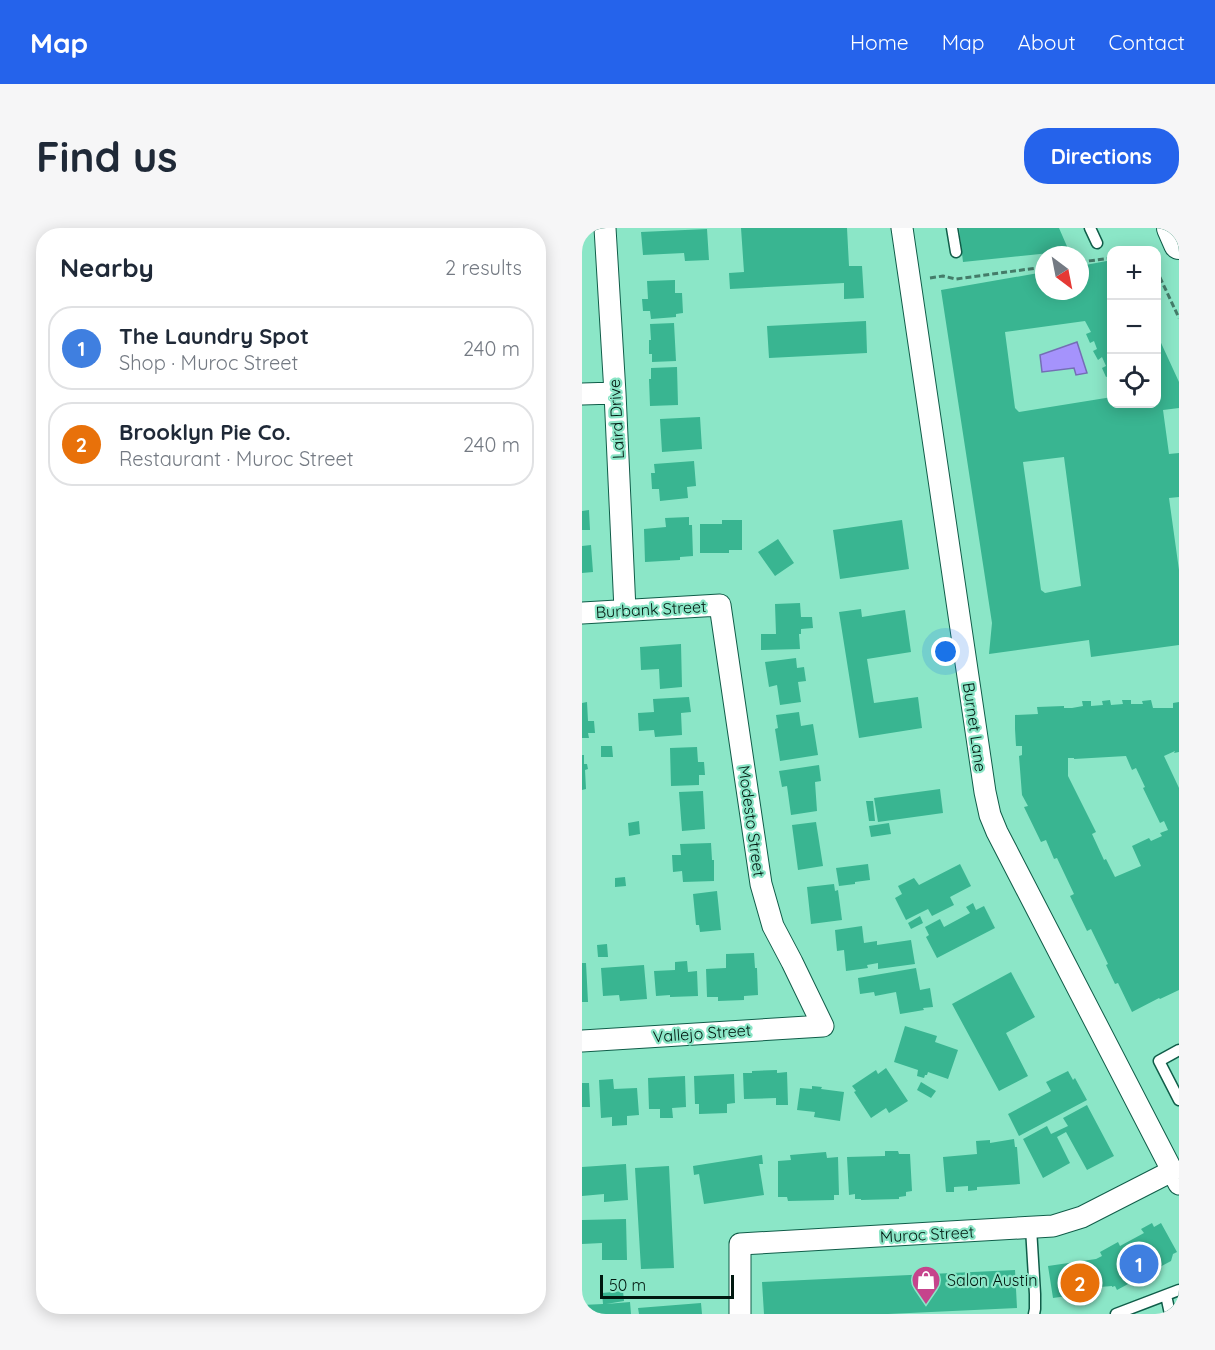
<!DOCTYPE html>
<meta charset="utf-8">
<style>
:root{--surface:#fff;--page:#f6f6f7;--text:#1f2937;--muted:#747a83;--line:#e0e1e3;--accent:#2563eb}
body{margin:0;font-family:Quicksand,sans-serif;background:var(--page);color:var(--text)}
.controls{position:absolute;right:18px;top:18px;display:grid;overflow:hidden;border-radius:12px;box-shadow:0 3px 15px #0003}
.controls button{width:54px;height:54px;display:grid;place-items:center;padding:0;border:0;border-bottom:2px solid var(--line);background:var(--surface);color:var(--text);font:30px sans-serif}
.compass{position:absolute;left:453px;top:18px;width:54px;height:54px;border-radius:50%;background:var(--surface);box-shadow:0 3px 15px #0003;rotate:148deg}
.scale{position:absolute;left:18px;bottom:15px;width:134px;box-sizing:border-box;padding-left:6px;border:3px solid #00170f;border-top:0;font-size:16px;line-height:21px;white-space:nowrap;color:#00170f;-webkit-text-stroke:4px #8be6c7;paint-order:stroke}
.you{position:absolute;left:364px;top:424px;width:21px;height:21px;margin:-15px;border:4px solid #fff;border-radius:50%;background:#1a73e8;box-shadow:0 0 0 9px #1a73e833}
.badge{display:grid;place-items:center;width:39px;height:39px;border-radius:50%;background:var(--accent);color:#fff;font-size:20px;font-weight:700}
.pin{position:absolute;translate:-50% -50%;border:3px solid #fff;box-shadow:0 2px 6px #0006}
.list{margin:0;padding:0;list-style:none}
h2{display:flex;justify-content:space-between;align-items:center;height:78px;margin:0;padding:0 24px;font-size:26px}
h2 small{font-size:20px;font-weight:400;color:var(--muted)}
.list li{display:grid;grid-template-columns:39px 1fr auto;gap:18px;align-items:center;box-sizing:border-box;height:84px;margin:0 12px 12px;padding:0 12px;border:2px solid var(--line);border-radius:24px}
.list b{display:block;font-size:22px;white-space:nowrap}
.list p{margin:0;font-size:20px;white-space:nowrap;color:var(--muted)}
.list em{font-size:20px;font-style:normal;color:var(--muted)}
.icon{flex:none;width:33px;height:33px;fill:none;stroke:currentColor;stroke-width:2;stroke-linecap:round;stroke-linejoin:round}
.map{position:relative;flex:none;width:597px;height:1086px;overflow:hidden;border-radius:24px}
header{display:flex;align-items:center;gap:36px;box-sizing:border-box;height:84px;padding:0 30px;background:var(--accent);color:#fff}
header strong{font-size:28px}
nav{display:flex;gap:33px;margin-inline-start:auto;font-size:21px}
.intro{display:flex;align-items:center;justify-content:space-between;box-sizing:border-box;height:144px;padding:0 36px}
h1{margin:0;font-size:42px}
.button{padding:15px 27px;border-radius:24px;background:var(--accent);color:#fff;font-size:21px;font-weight:700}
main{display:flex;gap:36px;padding:0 36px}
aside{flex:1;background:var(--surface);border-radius:24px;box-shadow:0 3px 15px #0003}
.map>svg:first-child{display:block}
.water{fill:#a593fc;stroke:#746eb5;stroke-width:1.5}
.building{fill:#39b591;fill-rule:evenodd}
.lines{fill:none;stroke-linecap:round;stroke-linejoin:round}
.lane-casing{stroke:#105d49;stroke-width:13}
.street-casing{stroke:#105d49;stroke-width:23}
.secondary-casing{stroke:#105d49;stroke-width:32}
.path{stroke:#447c69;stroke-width:3;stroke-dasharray:6 3;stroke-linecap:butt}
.lane{stroke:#fff;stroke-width:10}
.street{stroke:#fff;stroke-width:21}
.secondary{stroke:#fff;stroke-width:30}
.labels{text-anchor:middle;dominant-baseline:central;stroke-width:4.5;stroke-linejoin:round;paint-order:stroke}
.street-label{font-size:16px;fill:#00170f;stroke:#8be6c7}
.poi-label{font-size:16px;fill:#00170f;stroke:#8be6c7;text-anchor:start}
</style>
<header>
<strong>Map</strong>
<nav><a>Home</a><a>Map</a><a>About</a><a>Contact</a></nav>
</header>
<div class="intro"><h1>Find us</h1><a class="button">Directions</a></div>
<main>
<aside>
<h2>Nearby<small>2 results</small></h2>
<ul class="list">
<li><span class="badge" style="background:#3f7fe0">1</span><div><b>The Laundry Spot</b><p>Shop · Muroc Street</p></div><em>240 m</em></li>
<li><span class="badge" style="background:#e8710a">2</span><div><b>Brooklyn Pie Co.</b><p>Restaurant · Muroc Street</p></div><em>240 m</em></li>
</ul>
</aside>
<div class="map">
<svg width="597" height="1086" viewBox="0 0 597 1086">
<rect width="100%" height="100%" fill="#8be6c7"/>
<path class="water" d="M495,114L505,145L494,147L492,140L460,144L458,127Z"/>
<path class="building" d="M159,0H265L267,38H280L282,70L262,71V55L148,61L147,45L162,44Z
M377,0H477L487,23L381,34Z
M125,1L127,32L103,33L102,25L61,27L59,4Z
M530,32V147L524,149L520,140L524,138L520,129L516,132L511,123L515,121L512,113L508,115L504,106L509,104L503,93L423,104L433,180L437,184L530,169V176H574V104L597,154V180L581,182L587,226L597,225V269L587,270L597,342V417L509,429L507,412L407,426L410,395L359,62L462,44V63H498V38ZM482,229L499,358L463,365L459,362L441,234Z
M93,52V65H100L101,85L94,86V89L69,91L68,83H61L60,71H66L65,53Z
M284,93L285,125L187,130L185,98Z
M92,95L94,133L70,134V126H67V112H69L68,96Z
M95,139L96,177L68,178L67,151H69V140Z
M118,189L120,221L80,224L78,191Z
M112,233L114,258L105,259L106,270L78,273L77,261H70L69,245H73L72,236Z
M7,282L8,302H0V283Z
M107,289V297H110L111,328L98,329V332L63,334L62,301L84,299L83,290Z
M140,292H160V322H147V325H118V296H140Z
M320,292L327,341L258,351L251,302Z
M196,311L212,335L193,348L176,324Z
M9,317L11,344L0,345V318Z
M218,375L219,389H230L231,400L219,401V406H217L218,421L179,422V406H194L193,376Z
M279,381L280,389L323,382L329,424L285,431L292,475L336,469L340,500L277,510L257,384Z
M99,416L100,459L78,461L77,441L59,442L58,419Z
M214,430L215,440L222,439L224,453L216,454L219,474L198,477L195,457L187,459L183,434Z
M107,469L109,484L99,485L100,507L73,509L72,502L57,503L56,485L72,484L71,471Z
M528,472L529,477L541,476L540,472H549V476H561L560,473L569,472L571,480H591V475L597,474V524L592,525L593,523L582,528L597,560V762L578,771L577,770L550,784L536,755L533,756L524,737L526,736L509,701L505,703L488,668L492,666L475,630L472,631L464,612L459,614L442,579L446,578L440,567L437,528L440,527V518H434L433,501V487L456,486L455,479L482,478V480H490L501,478L500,473H509V478L521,477L520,473ZM544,528L550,542L554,540L563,559L561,560L578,595L582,593L586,602L578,605L580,608L569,613L567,610L550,618L559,638L533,649L524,631L522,632L510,606L514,604L486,548V530H492V531Z
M5,474L6,493H12L13,505H6L7,510H0V475Z
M217,484L219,498L231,496L236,527L198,533L193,501L196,500L194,487Z
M19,518H30L31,529H19Z
M115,519L116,534H122L123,547H117V557L89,558L88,520Z
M0,527H2V536H5L6,541L3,542L4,561L0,562Z
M237,537L239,553L233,554L235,583L209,587L205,558L200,559L197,543Z
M358,561L361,585L296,594L292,570Z
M121,563L123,601L100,603L97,564Z
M284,573H291L293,593H287Z
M57,593L58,606L47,608L46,595Z
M234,594L241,638L216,642L210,597Z
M307,595L309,606L289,609L287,598Z
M129,615L130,632H132V653L101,654L100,643L91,644L90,627H99L98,616Z
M286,636L288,652L273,654V656L257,658L254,640Z
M378,636L389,658L368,669L372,677L350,688L346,681L324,692L313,670L320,666L316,658L332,650L337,657Z
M43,649L44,658L33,659V650Z
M252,656L253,663L256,662L260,692L229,696L225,659Z
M135,663L139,702L118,704L117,697H114L111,666Z
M391,675L394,682L402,678L413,700L355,730L344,709L347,707L343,699L358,691L362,699L388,685L384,679Z
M338,688L341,695L329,701L326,695Z
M280,698L282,715L295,713V717L329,712L333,736L296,741V735L285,737L286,740L264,743L262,722L255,723L253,702Z
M25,716L26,729H16L15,717Z
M172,725L173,740H175L176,767L162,768V772L136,773V769H125L124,741L144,740V726Z
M105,733L106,744L115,743L116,768L88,769V767L74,768L72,743L93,742V734Z
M0,735H4L6,774H0Z
M62,737L65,771L38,773L37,767L21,768L19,740Z
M334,740L338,762L348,760L351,779L341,780L342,782L318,786L314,764L293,768L292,764L278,766L276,750Z
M429,744L453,789L424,805L446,848L417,863L370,776Z
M323,798L355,808L353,814L376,822L366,851L346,844L345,847H343L342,850L335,848L336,842L312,834Z
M304,840L326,873L307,885L304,880L289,890L272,864L274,863L270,858L294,842L296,846Z
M195,842V845L205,844L206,877H194V870L162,871L161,845H170V843Z
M486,843L491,852L493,850L505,872L437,908L426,886L469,863L464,854Z
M152,846L153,875L145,876V885L117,886V876H113L112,848Z
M103,848L104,879L90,880L91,890H78V881H67L66,850Z
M31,851L32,861L55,860L57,887L45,888V897L30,898V889L19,890L17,852Z
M339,854L354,863L349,870L335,862Z
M0,855H7L8,879H0Z
M230,858L240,859L239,861L262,864L258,893L232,889L233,884L215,882L218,860L230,861Z
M505,877L532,928L505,942L484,904L475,909L488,935L461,950L441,911L465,898L469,906L486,898L481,890Z
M432,911L433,919H435L438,956L395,959V962L386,963V958L372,959V964H364L361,929L395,926L394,913L408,912V915Z
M303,923H316L317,926H328L330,963L324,964V968L317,969V971L279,972V971H273V966L267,967L265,929L303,928Z
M244,924L245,930L256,929L257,967H252V972L206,973L205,969H196V933L209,932L208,927Z
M180,927L181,936H177L182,967L122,976L117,946L112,947L111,938Z
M44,936L46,972L22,974V966L0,968V939Z
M87,938L92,1040L59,1041L53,940Z
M44,991L45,1032H20V1015L0,1016V992Z
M570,995L572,999L579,995L595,1024L591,1026L589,1033L535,1062L533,1058L530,1059V1058L518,1059L519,1063L471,1070L466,1038L514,1031L520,1028L518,1024L536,1014L538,1018L562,1005L559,1001Z
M433,1042L435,1080L306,1086H182L180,1054Z
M41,1063L42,1073L24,1076L48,1074L49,1086H0V1077L21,1076L20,1065Z
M119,1075L120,1086H57L56,1080Z"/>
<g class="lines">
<g class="lane-casing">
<path id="lane" d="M370,0L374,24
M508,0L515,15
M597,822L577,833L597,872
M449,1000L453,1066V1081L452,1086
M584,1067L588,1086
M534,1086L597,1062"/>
</g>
<g class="street-casing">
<path id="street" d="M23,0L33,165L43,382
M320,0L403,564L408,587L415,604L597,956
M0,166L33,165
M0,385L138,377L179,656L191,698L210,734L241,798L0,813
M158,1086V1016L471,998L500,989L590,943"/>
</g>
<g class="secondary-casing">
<path id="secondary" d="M590,0L597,16"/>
</g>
<path class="path" d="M498,34L530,30
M574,41L597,90
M348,50L361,48L374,51L462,39"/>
<use href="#lane" class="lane"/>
<use href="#street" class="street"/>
<use href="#secondary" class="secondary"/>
</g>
<defs>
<g id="shop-pin" transform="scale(1.5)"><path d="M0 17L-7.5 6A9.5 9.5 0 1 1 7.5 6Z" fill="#c6448c" stroke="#8be6c7"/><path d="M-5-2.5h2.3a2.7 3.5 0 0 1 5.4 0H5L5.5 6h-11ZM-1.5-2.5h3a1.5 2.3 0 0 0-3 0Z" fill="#fff"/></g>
</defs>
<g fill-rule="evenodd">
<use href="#shop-pin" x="344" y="1052"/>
</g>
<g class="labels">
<g class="street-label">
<text transform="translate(34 191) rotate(-93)">Laird Drive</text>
<text transform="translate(69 381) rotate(-3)">Burbank Street</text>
<text transform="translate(393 499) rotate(82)">Burnet Lane</text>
<text transform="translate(170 593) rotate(82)">Modesto Street</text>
<text transform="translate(120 805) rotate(-4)">Vallejo Street</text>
<text transform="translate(345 1006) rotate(-3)">Muroc Street</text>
</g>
<g class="poi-label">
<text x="365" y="1052">Salon Austin</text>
</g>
</g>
</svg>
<div class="controls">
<button>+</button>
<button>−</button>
<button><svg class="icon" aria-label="locate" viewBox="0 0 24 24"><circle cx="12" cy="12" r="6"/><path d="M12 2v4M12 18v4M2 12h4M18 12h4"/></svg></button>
</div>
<svg class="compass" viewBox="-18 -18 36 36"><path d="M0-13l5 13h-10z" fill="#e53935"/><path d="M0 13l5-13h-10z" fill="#747a83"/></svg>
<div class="scale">50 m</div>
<div class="you"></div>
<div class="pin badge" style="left:557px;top:1036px;background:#3f7fe0">1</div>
<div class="pin badge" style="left:498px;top:1055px;background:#e8710a">2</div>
</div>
</main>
